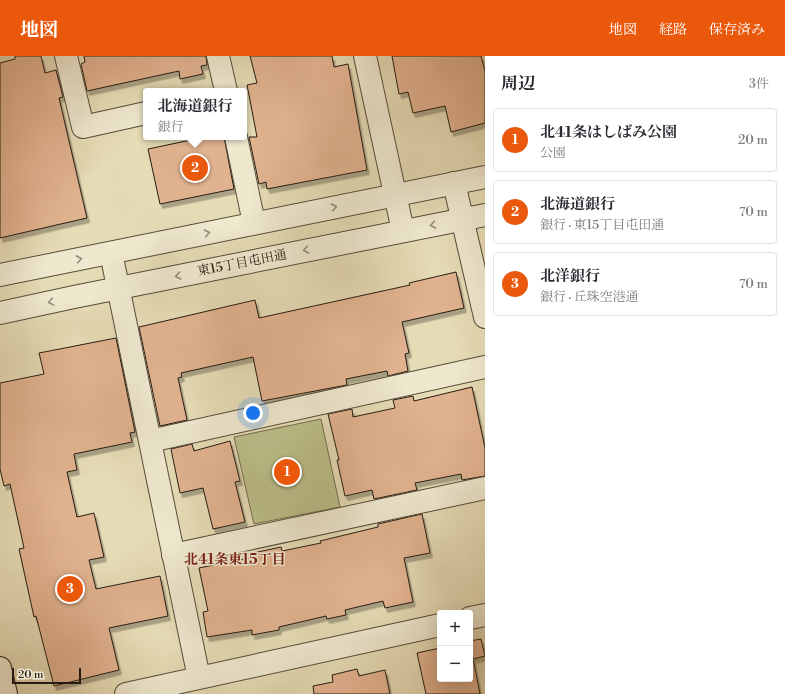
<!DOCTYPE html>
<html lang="ja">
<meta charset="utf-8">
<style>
:root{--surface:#fff;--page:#f2f2f3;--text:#2b2b33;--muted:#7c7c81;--line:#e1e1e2;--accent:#ea580c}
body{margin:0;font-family:"Libre Bodoni","Noto Serif JP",serif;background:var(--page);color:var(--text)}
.controls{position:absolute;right:12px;bottom:12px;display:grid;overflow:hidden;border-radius:4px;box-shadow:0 4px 16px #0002}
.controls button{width:36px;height:36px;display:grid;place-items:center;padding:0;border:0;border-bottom:1px solid var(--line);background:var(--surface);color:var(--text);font:20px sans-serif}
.scale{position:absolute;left:12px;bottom:10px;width:69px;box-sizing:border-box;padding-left:4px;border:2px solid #261c12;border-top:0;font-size:11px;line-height:14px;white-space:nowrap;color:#261c12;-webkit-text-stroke:3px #eee8cf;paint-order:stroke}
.you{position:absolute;left:253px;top:357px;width:14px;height:14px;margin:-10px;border:3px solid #fff;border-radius:50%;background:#1a73e8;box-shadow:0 0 0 6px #1a73e833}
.badge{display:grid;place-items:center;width:26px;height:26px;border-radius:50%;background:var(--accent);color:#fff;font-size:13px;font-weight:700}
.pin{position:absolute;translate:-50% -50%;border:2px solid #fff;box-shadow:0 1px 4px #0006}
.popup{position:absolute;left:143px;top:32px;width:104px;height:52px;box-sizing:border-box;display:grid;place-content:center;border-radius:4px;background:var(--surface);filter:drop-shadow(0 1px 3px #0005);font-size:13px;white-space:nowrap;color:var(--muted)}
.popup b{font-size:15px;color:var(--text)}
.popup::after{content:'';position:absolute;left:50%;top:100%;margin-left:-8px;border:8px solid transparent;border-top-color:var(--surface)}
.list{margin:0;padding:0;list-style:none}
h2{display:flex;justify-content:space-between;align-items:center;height:52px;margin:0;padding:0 16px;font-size:17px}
h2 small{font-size:13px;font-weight:400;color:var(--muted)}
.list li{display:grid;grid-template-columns:26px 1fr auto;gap:12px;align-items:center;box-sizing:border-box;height:64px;margin:0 8px 8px;padding:0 8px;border:1px solid var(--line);border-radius:4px}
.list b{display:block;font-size:15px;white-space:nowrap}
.list p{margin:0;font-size:13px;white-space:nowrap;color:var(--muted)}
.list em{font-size:13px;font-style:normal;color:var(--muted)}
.map{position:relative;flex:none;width:485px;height:638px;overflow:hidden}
header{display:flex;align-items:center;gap:24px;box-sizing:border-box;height:56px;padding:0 20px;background:var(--accent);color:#fff}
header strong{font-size:19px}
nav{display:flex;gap:22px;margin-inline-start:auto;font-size:14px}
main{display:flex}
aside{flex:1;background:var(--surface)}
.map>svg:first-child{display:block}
.green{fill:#bbbe89;stroke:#706d4e}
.building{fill:#e1b28f;stroke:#261c12;filter:url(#shadow)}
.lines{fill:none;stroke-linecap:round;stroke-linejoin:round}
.minor-casing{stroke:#564c3b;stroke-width:24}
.tertiary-casing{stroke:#564c3b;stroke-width:24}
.secondary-casing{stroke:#261c12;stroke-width:24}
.minor{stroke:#eee8cf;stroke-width:22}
.tertiary{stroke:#eee8cf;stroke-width:22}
.secondary{stroke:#eee8cf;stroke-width:22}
.oneway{stroke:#948c7a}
.labels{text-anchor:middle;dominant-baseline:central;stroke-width:3;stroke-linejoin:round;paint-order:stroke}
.street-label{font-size:13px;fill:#261c12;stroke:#eee8cf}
.neighbourhood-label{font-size:14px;font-weight:bold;fill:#7a1f14;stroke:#eee8cf}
</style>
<header>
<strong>地図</strong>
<nav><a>地図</a><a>経路</a><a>保存済み</a></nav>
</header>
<main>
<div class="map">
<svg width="485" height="638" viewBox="0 0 485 638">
<defs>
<filter id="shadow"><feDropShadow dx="2.5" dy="4.5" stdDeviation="0" flood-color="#0004"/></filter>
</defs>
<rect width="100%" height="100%" fill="#e5dbb5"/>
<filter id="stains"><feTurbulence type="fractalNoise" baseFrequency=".005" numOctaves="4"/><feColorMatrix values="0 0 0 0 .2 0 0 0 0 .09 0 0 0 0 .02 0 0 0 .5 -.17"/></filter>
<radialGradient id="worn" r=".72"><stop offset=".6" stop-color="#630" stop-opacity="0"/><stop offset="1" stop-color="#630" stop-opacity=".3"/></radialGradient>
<path class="green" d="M321,363L340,451L254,468L234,381Z"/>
<path class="building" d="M15,0H41L45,17L56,14L63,41L59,42L87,162L0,182V7L15,3Z
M84,0H206L207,9L201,10L203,18L180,23L179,15L87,35L81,8L85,6Z
M250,0H332L334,11L348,8L367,114L267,133L266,126L259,128L249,81H257L247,29L257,27Z
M392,0H481L485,15V67L451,76L445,50L413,57L408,36L399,38Z
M205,81H224L234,133L160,148L148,93Z
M456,216L464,252L402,266L409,297L405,298L408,315L388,320L387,315L346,323L347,329L262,345L253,301L181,317L182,321L178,322L187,364L160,370L139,271L255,244L259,262L410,229L409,227Z
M116,282L135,376L130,377L132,386L74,398L77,414L67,416L77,461L94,457L104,501L89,504L96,533L160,520L168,560L109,572L119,614L54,630L36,560L34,561L19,493L24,492L10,428L4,430L0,413V327L44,318L39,297Z
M472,331L485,392V420L462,424L461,418L415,427L417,434L374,443L372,434L345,440L337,404H339L328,358L352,353L353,361L395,352L393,344L413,340L414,345Z
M230,385L240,425L235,426L245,466L213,473L203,432L180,437L171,393L192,388L194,395Z
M422,458L430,497L404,502L413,546L385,552L383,545L345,554L346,559L327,563L326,560L279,571V574L252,579V574L207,581L203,556L208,555L199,512L254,501L253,497L281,491L282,495L321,487L320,485L378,471V468Z
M481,583L485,600L473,603L480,638H426L417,597L440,592V623H470V585Z
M357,613L359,620L385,614L390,638H314L313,630L333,626L332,619Z"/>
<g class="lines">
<g class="minor-casing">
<path id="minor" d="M66,0L83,71L146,57
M218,0L226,35
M365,0L403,175
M236,81L254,167
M454,127L485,261
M111,197L199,622
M150,385L485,311
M173,499L485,432
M470,562L485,559
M126,638L440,569"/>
</g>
<g class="tertiary-casing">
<path id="tertiary" d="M0,219L485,121
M0,257L74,241L485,159"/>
</g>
<g class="secondary-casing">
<path id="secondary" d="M0,612L6,638"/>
</g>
<use href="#minor" class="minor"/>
<use href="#tertiary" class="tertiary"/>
<use href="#secondary" class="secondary"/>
</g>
<defs><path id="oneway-chevron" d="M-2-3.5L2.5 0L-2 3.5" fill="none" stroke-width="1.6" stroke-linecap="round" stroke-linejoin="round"/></defs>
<g class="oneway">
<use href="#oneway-chevron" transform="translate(334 151) rotate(-11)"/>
<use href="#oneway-chevron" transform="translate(433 169) rotate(169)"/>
<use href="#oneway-chevron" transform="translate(207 177) rotate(-11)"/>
<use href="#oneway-chevron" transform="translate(306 194) rotate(169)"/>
<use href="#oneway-chevron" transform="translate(79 203) rotate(-11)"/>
<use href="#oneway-chevron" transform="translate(178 220) rotate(169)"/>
<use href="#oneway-chevron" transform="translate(51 246) rotate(167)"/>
</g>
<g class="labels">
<g class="street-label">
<text transform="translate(242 207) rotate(-11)">東15丁目屯田通</text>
</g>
<g class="neighbourhood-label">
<text x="235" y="504">北41条東15丁目</text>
</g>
</g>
<rect width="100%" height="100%" filter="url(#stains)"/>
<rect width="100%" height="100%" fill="url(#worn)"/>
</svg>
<div class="controls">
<button>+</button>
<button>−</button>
</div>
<div class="scale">20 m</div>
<div class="you"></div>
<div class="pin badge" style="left:287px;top:416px">1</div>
<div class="pin badge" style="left:195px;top:112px">2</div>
<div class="popup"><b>北海道銀行</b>銀行</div>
<div class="pin badge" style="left:70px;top:533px">3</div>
</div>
<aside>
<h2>周辺<small>3件</small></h2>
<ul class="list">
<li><span class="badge">1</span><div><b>北41条はしばみ公園</b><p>公園</p></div><em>20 m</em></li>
<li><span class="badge">2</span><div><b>北海道銀行</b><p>銀行 · 東15丁目屯田通</p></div><em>70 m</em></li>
<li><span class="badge">3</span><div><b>北洋銀行</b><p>銀行 · 丘珠空港通</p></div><em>70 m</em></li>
</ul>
</aside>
</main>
